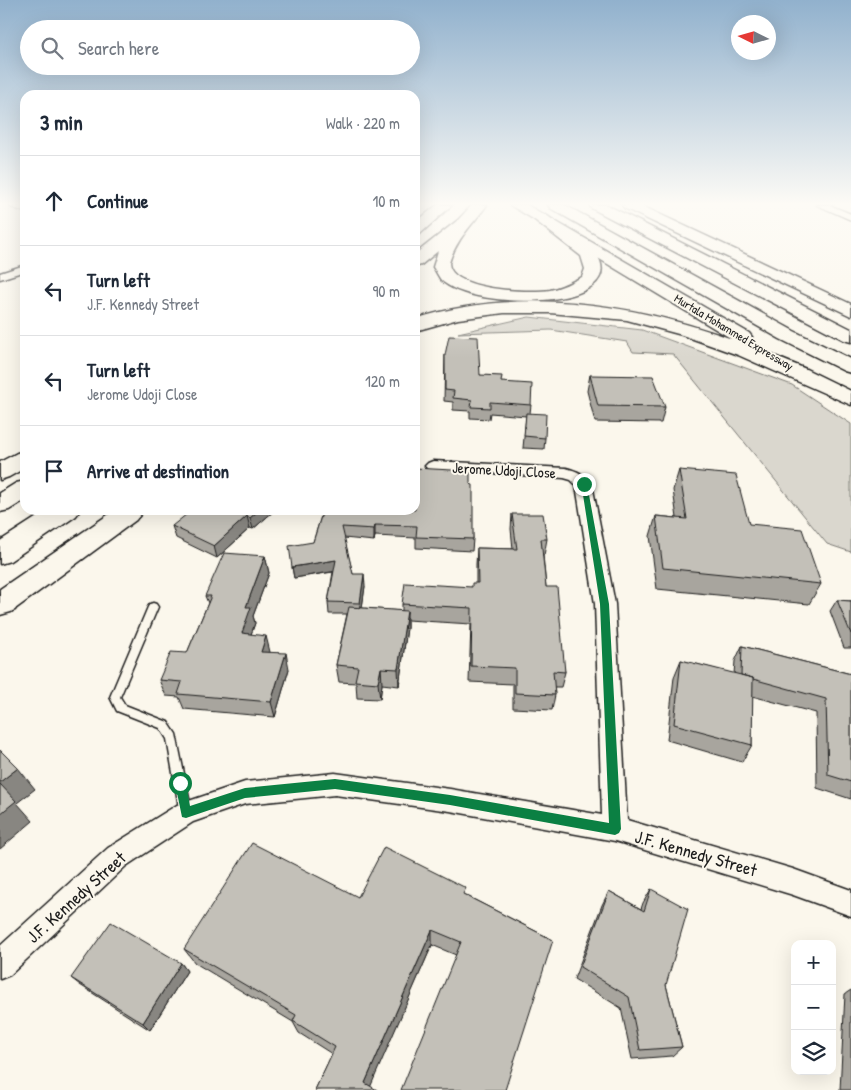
<!DOCTYPE html>
<meta charset="utf-8">
<style>
:root{--surface:#fff;--page:#f6f6f7;--text:#1f2937;--muted:#747a83;--line:#e0e1e3}
body{margin:0;font-family:"Patrick Hand",sans-serif;background:var(--page);color:var(--text)}
.controls{position:absolute;right:15px;bottom:15px;display:grid;overflow:hidden;border-radius:10px;box-shadow:0 5px 20px #0002}
.controls button{width:45px;height:45px;display:grid;place-items:center;padding:0;border:0;border-bottom:1px solid var(--line);background:var(--surface);color:var(--text);font:25px sans-serif}
.compass{position:absolute;left:731px;top:15px;width:45px;height:45px;border-radius:50%;background:var(--surface);box-shadow:0 5px 20px #0002;rotate:275deg}
.stop{position:absolute;width:15px;height:15px;margin:-11px;border:4px solid #0b8043;border-radius:50%;background:#fff}
.stop.end{background:#0b8043;border-color:#fff;box-shadow:0 1px 5px #0008}
.list{margin:0;padding:0;list-style:none}
h2{display:flex;justify-content:space-between;align-items:center;height:65px;margin:0;padding:0 20px;font-size:21px}
h2 small{font-size:16px;font-weight:400;color:var(--muted)}
.list li{display:grid;grid-template-columns:32px 1fr auto;gap:15px;align-items:center;box-sizing:border-box;height:90px;padding:0 20px;border-top:1px solid var(--line)}
.list b{display:block;font-size:19px;white-space:nowrap}
.list p{margin:0;font-size:16px;white-space:nowrap;color:var(--muted)}
.list em{font-size:16px;font-style:normal;color:var(--muted)}
.icon{flex:none;width:28px;height:28px;fill:none;stroke:currentColor;stroke-width:2;stroke-linecap:round;stroke-linejoin:round}
.map{position:relative;flex:none;width:851px;height:1090px;overflow:hidden}
.search{position:absolute;background:var(--surface);box-shadow:0 5px 20px #0002;left:20px;top:20px;width:400px;height:55px;display:flex;align-items:center;gap:12px;box-sizing:border-box;padding:0 18px;border-radius:28px;color:var(--muted);font-size:19px}
.panel{position:absolute;background:var(--surface);box-shadow:0 5px 20px #0002;left:20px;top:90px;width:400px;height:425px;border-radius:15px}
.map>svg:first-child{display:block}
.green{fill:#dad7ce;stroke:#7b7a75}
.lines{fill:none;stroke-linecap:round;stroke-linejoin:round}
.service-casing{stroke:#1c1c1c;stroke-width:3}
.minor-casing{stroke:#1c1c1c;stroke-width:3}
.primary-casing{stroke:#1c1c1c;stroke-width:3}
.trunk-casing{stroke:#1c1c1c;stroke-width:3}
.motorway-casing{stroke:#1c1c1c;stroke-width:3}
.service{fill:#fbf7ec;fill-rule:evenodd}
.minor{fill:#fbf7ec;fill-rule:evenodd}
.primary{fill:#fbf7ec;fill-rule:evenodd}
.trunk{fill:#fbf7ec;fill-rule:evenodd}
.motorway{fill:#fbf7ec;fill-rule:evenodd}
.wall{fill:#a8a59e;stroke:#1c1c1c}
.shaded-wall{fill:#888681;stroke:#1c1c1c}
.building{fill:#c3c0b8;stroke:#1c1c1c}
.route{fill:#0b8043}
.labels{text-anchor:middle;dominant-baseline:central;stroke-width:4;stroke-linejoin:round;paint-order:stroke}
.far-street-label{font-size:12px;fill:#1c1c1c;stroke:#fbf7ec}
.street-label{font-size:15px;fill:#1c1c1c;stroke:#fbf7ec}
.near-street-label{font-size:18px;fill:#1c1c1c;stroke:#fbf7ec}
</style>
<div class="map">
<svg width="851" height="1090" viewBox="0 0 851 1090">
<rect width="100%" height="100%" fill="#fbf7ec"/>
<filter id="ink" filterUnits="userSpaceOnUse"><feTurbulence type="fractalNoise" baseFrequency=".02" numOctaves="2"/><feDisplacementMap in="SourceGraphic" scale="10" xChannelSelector="R" yChannelSelector="G"/><feConvolveMatrix kernelMatrix="1 2 1 2 8 2 1 2 1" color-interpolation-filters="sRGB"/></filter>
<g filter="url(#ink)">
<path class="green" d="M529,317L642,330L792,385L851,424V552L827,544L673,354L633,352L627,342L551,330L458,333Z"/>
<g class="lines">
<g class="service-casing">
<path id="service" d="M153,603L156,604L158,607L120,697L125,705L168,722L176,734L192,813L190,817L186,819L182,817L180,813L167,739L160,728L117,711L110,697L148,607L150,604Z"/>
</g>
<g class="minor-casing">
<path id="minor" d="M10,205L25,206V212L11,207Z
M817,205H829L851,214V220Z
M25,265V271L0,279V273Z
M433,461L566,468C577,471 585,474 592,484L615,604L627,820L793,869L851,890V916L793,895L615,841L450,811L335,795L245,804L193,822L126,866L10,975L0,979V946L108,848L177,805L245,782L335,773L450,789L602,815L595,604L576,485L571,480L564,478L428,469L425,466L428,463Z"/>
</g>
<g class="primary-casing">
<path id="primary" d="M25,451V468L9,477L0,480V462L17,453Z
M115,510H138L140,514L136,520L11,612L0,615V589Z"/>
</g>
<g class="trunk-casing">
<path id="trunk" d="M510,205H527L749,333L752,337L749,341L742,343L806,369L851,391V405L738,355L682,335L627,320L550,313H504L458,319L415,331V319C518,286 632,303 732,339Z
M622,205H640L851,304V316L624,208Z"/>
</g>
<g class="motorway-casing">
<path id="motorway" d="M437,205H452L420,234L415,235V223Z
M472,205H487C473,224 456,239 449,263C450,291 530,293 550,290C561,288 572,282 582,277L585,269L581,256L536,221L534,218L536,215H546C558,224 587,241 595,252C636,310 473,312 441,280C438,276 436,271 433,267L438,251L421,265L415,267V254L458,220Z
M548,205H565L794,331L851,359V373L844,371L780,339L550,208Z
M589,205H607L851,329V342L844,340L591,208Z
M25,481V500L9,510L0,512V493L16,483Z
M48,510H80L76,516L10,561L0,564V541Z
M116,510H144C137,521 130,524 118,520L114,514Z
M4,591L15,594L19,602L15,610L0,614V592Z"/>
</g>
<use href="#service" class="service"/>
<use href="#minor" class="minor"/>
<use href="#primary" class="primary"/>
<use href="#trunk" class="trunk"/>
<use href="#motorway" class="motorway"/>
</g>
<path class="wall" d="M445,355L480,375L501,382L531,405L530,413L545,438L544,449L523,448L526,416L490,413L489,419L470,418V411L453,410V402L444,401Z
M590,375L665,407L661,423L595,422L587,391Z
M679,470L749,524L821,584L809,604L657,589L650,536L656,516L677,518L673,490Z
M470,484L473,539L472,551L416,548V538L375,536L374,541L344,538L353,574L365,586L362,608L402,611V604L472,587L476,583V564L477,548L513,549L511,529L512,514L547,539L544,555H543L546,587L565,672L561,687H554L555,695L552,710L513,708V684L469,682L471,624L407,620V628L399,686L382,684L380,699L357,698L356,683L339,682L336,665L347,614H329L328,602L333,572L294,578L292,567L313,542L323,510H415Z
M275,510L253,529L250,528L217,558L176,538L172,526Z
M265,556L269,573L253,616L255,623L251,634L269,652L289,669L275,717L184,709L179,697L166,696L159,680L187,653L208,603L205,596Z
M837,600L850,601L851,600V648H844L830,611Z
M742,646L851,674V799L817,788L816,713L752,696V745L742,762L667,740L674,677L681,660L734,674L735,661Z
M651,889L666,985L682,1047L672,1056L632,1059L621,1008L574,979L602,905L609,891L641,909L643,903Z
M465,895L553,940L456,955L432,945L370,1086L315,1090L332,1054L299,1033L293,1022L195,963L184,949L358,897Z
M181,963L187,971L150,1030L80,985L71,978Z
M851,990V1090H840L845,994Z"/>
<path class="shaded-wall" d="M259,510H275L253,529L250,518Z
M247,516L250,528L217,558L214,546Z
M375,525V536L374,541V529Z
M265,556L269,573L253,616L255,623L246,649L242,633L246,607Z
M336,560L337,571L294,578L292,567Z
M364,574L365,586L361,615L360,603Z
M407,611V628L399,686L398,669Z
M266,636L270,652L265,667L261,652Z
M286,653L289,669L275,717L271,702Z
M381,668L382,684L380,699L378,683Z
M18,768L35,789L17,803L33,821L0,849V782Z
M432,930V945L369,1090L365,1083Z
M181,963L187,971L150,1030L143,1023Z"/>
<path class="building" d="M449,336L478,337L480,375L502,376L501,382L532,384L531,405L490,402V408L471,407L472,400L453,398L454,391L445,390V355Z
M590,375L653,376L665,407L598,406Z
M526,413L546,414L545,438L524,436Z
M415,468L470,471V484L473,485V539L416,537L417,526L375,525L374,529L342,527L353,574H364L360,603L328,602L336,560L292,567L289,546L313,542L323,510H415Z
M679,470L736,475L749,524L802,529L821,584L663,568L656,516L687,519Z
M192,510H259L250,518L247,516L214,546L172,526Z
M512,514H543L547,539H541L546,587H557L565,672L553,671L555,695L515,693V668L471,666L472,608L402,604L405,583L472,587V583H478L477,548L517,549Z
M224,553L265,556L246,607H251L242,633L266,636L261,652L286,653L271,702L178,694L182,682L159,680L171,652L187,653L211,596H205Z
M837,600L851,601V634Z
M349,607L407,611L398,669L381,668L378,683L355,681L358,667L336,665Z
M742,646L851,674V782L828,775L826,699L753,679V678L741,675Z
M681,660L753,678L752,745L674,724Z
M0,750L18,768L0,782Z
M0,784L16,801L0,814Z
M252,843L358,897L384,847L466,888L463,894L553,940L505,1090H401L461,942L432,930L365,1083L377,1090H315L335,1047L293,1021L296,1015L184,949Z
M651,889L688,909L666,985L682,1047L640,1050L629,997L580,967L609,891L644,911Z
M111,922L181,963L143,1023L71,978Z"/>
</g>
<linearGradient id="sky" x2="0" y2="1"><stop stop-color="#91b1cd"/><stop offset="0.57" stop-color="#fdfbf6"/><stop offset="1" stop-color="#fdfbf6" stop-opacity="0"/></linearGradient>
<rect width="851" height="358" fill="url(#sky)"/>
<path class="route" d="M581,482L587,484L609,604L621,829L619,833L615,835L450,805L335,789L245,798L186,818L182,817L175,783L176,779L180,778L184,779L186,783L190,806L245,788L335,779L450,795L609,823L600,604Z"/>
<g class="labels">
<g class="far-street-label">
<text transform="translate(734 332) rotate(31)">Murtala Mohammed Expressway</text>
</g>
<g class="street-label">
<text transform="translate(504 470) rotate(3)">Jerome Udoji Close</text>
</g>
<g class="near-street-label">
<text transform="translate(696 853) rotate(16)">J.F. Kennedy Street</text>
<text transform="translate(76 897) rotate(-42)">J.F. Kennedy Street</text>
</g>
</g>
</svg>
<div class="controls">
<button>+</button>
<button>−</button>
<button><svg class="icon" aria-label="layers" viewBox="0 0 24 24"><path d="M12 4l9 5-9 5-9-5zM3 14l9 5 9-5"/></svg></button>
</div>
<svg class="compass" viewBox="-18 -18 36 36"><path d="M0-13l5 13h-10z" fill="#e53935"/><path d="M0 13l5-13h-10z" fill="#747a83"/></svg>
<div class="stop" style="left:180px;top:783px"></div>
<div class="stop end" style="left:584px;top:484px"></div>
<div class="search"><svg class="icon" aria-label="search" viewBox="0 0 24 24"><circle cx="10" cy="10" r="6"/><path d="M15 15l6 6"/></svg>Search here</div>
<section class="panel">
<h2>3 min<small>Walk · 220 m</small></h2>
<ul class="list">
<li><svg class="icon" aria-label="ahead" viewBox="0 0 24 24"><path d="M12 20V5M6 11l6-6 6 6"/></svg><div><b>Continue</b></div><em>10 m</em></li>
<li><svg class="icon" aria-label="left" viewBox="0 0 24 24"><path d="M17 20v-9H6M10 6l-5 5 5 5"/></svg><div><b>Turn left</b><p>J.F. Kennedy Street</p></div><em>90 m</em></li>
<li><svg class="icon" aria-label="left" viewBox="0 0 24 24"><path d="M17 20v-9H6M10 6l-5 5 5 5"/></svg><div><b>Turn left</b><p>Jerome Udoji Close</p></div><em>120 m</em></li>
<li><svg class="icon" aria-label="arrive" viewBox="0 0 24 24"><path d="M6 21V4h12l-3 4 3 4H6"/></svg><div><b>Arrive at destination</b></div></li>
</ul>
</section>
</div>
